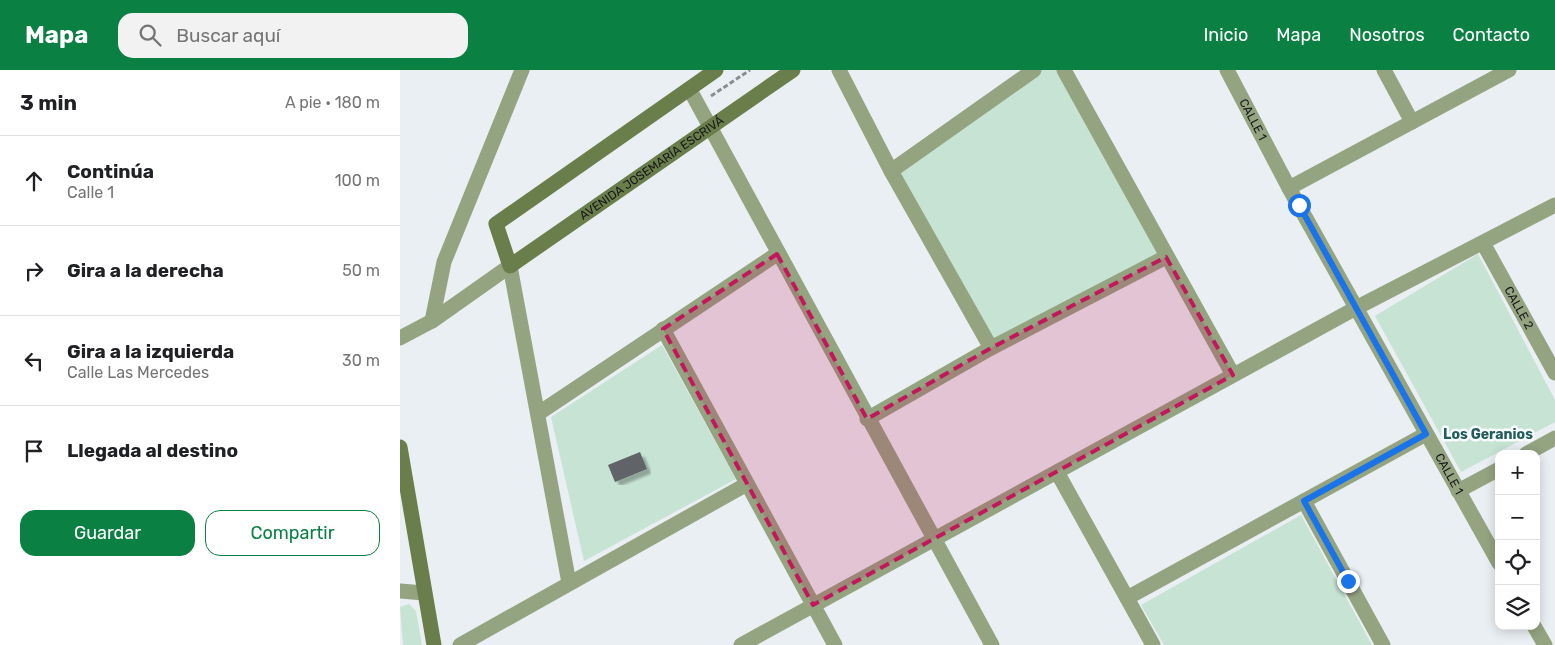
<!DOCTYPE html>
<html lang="es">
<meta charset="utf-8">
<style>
:root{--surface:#fff;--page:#f2f2f2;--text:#202124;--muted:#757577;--line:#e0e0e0;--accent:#0b8043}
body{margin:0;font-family:Rubik,sans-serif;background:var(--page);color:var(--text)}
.controls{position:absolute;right:15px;bottom:15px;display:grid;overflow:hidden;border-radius:10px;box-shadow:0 2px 12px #0003}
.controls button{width:45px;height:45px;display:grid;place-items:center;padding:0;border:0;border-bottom:1px solid var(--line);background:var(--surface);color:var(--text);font:25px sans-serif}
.stop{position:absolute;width:15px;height:15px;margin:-11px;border:4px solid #1a73e8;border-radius:50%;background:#fff}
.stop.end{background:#1a73e8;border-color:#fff;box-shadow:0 1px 5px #0008}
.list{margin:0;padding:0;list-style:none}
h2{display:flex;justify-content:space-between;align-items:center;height:65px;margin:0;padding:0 20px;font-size:21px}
h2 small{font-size:16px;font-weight:400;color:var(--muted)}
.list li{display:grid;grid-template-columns:32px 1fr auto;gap:15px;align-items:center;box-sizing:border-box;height:90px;padding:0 20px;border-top:1px solid var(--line)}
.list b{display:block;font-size:19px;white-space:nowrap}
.list p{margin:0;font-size:16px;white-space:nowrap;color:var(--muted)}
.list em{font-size:16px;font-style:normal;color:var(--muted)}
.actions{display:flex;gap:10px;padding:15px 20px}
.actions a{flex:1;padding:11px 0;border:1px solid var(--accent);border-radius:15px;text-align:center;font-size:18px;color:var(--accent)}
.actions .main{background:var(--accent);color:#fff}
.icon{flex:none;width:28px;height:28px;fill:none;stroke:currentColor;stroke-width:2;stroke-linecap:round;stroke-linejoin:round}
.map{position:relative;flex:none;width:1155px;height:575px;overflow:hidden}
header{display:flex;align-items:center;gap:30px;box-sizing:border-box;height:70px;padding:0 25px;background:var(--accent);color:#fff}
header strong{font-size:24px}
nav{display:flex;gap:28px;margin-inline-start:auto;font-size:18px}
.search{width:350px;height:45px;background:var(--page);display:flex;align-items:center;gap:12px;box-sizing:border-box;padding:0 18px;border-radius:15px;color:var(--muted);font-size:19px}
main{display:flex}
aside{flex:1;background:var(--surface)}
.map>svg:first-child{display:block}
.green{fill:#c6e3d4}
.building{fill:#606367;filter:url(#shadow)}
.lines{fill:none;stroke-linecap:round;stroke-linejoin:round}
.path{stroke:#8b8e91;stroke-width:3;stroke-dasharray:5 2.5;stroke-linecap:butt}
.street{stroke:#94a380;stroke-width:15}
.secondary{stroke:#6a7e4b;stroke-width:15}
.route{stroke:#1a73e8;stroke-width:6}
.marked{fill:#c2185b;fill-opacity:0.2;stroke:#c2185b;stroke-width:4;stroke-dasharray:10 6;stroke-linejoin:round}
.labels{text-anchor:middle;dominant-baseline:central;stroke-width:5;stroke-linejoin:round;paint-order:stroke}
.street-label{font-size:12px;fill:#161819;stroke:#f9fcfe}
.neighbourhood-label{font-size:14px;font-weight:bold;fill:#235d5b;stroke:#f9fcfe}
</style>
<header>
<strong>Mapa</strong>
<div class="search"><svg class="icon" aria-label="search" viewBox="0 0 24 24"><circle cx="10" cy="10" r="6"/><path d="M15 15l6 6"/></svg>Buscar aquí</div>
<nav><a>Inicio</a><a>Mapa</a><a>Nosotros</a><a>Contacto</a></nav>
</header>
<main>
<aside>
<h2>3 min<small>A pie · 180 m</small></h2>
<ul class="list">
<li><svg class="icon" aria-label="ahead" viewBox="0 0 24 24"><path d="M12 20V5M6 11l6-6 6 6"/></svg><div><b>Continúa</b><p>Calle 1</p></div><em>100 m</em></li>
<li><svg class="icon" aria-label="right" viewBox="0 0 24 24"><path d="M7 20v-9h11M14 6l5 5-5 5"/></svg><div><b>Gira a la derecha</b></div><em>50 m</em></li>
<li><svg class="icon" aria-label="left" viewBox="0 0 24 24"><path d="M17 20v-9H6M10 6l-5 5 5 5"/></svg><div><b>Gira a la izquierda</b><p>Calle Las Mercedes</p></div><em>30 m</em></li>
<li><svg class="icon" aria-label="arrive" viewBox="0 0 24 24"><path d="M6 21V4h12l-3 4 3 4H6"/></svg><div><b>Llegada al destino</b></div></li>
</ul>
<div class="actions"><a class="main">Guardar</a><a>Compartir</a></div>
</aside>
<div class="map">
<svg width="1155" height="575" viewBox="0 0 1155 575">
<defs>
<filter id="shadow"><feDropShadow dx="4.5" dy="4.5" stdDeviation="1" flood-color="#0004"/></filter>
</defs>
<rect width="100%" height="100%" fill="#eaeff3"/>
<path class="green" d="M634,0H664L766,187L591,278L491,101Z
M1078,184L1155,330V352L1061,402L975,246Z
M262,275L336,409L184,491L151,347Z
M901,445L972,575H764L741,535Z
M9,534L16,541L22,575H3L0,537Z"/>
<path class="building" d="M240,382L247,399L215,412L208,395Z"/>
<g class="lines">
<path class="path" d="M311,26L350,0"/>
<g class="street">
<path d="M439,0L491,101L591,278"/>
<path d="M664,0L833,305"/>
<path id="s1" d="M827,0L889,118L1099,493"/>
<path d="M984,0L1012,52"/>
<path d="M290,20L592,575"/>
<path d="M491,101L634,0"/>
<path d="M889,118L1109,0"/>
<path id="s2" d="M1083,173L1155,303"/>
<path d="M32,251L44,192L122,0"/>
<path d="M263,259L435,575"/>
<path d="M0,268L32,251L110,196L169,513"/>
<path d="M139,343L377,184"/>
<path d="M467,349L591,278L766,187"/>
<path d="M1126,384L1155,368"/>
<path d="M657,402L753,575"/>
<path d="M1058,421L1099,399"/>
<path d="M904,431L983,575"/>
<path d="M0,521L24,523"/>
<path d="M727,528L1026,364"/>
<path d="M1134,556L1145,575"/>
<path d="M60,575L347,414"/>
<path d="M341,575L956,238L1155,135"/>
</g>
<g class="secondary">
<path id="s3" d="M316,0L96,154L110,196L393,0"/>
<path d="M0,377L34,575"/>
</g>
</g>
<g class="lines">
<path class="route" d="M899,135L1026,364L904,431L948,511"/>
</g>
<path class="marked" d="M377,184L467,349L591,278L766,187L833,305L413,535L263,259Z"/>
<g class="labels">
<g class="street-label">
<text stroke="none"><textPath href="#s1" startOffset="56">CALLE 1</textPath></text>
<text stroke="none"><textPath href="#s3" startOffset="485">AVENIDA JOSEMARÍA ESCRIVÁ</textPath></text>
<text stroke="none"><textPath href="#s2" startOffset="74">CALLE 2</textPath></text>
<text stroke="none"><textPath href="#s1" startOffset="461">CALLE 1</textPath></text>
</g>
<g class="neighbourhood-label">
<text x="1088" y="364">Los Geranios</text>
</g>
</g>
</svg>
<div class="controls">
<button>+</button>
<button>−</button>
<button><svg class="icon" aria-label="locate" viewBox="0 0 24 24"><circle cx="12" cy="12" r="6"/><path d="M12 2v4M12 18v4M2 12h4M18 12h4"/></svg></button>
<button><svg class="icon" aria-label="layers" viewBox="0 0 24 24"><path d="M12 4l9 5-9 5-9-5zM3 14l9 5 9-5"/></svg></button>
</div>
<div class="stop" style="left:899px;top:135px"></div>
<div class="stop end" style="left:948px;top:511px"></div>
</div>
</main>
